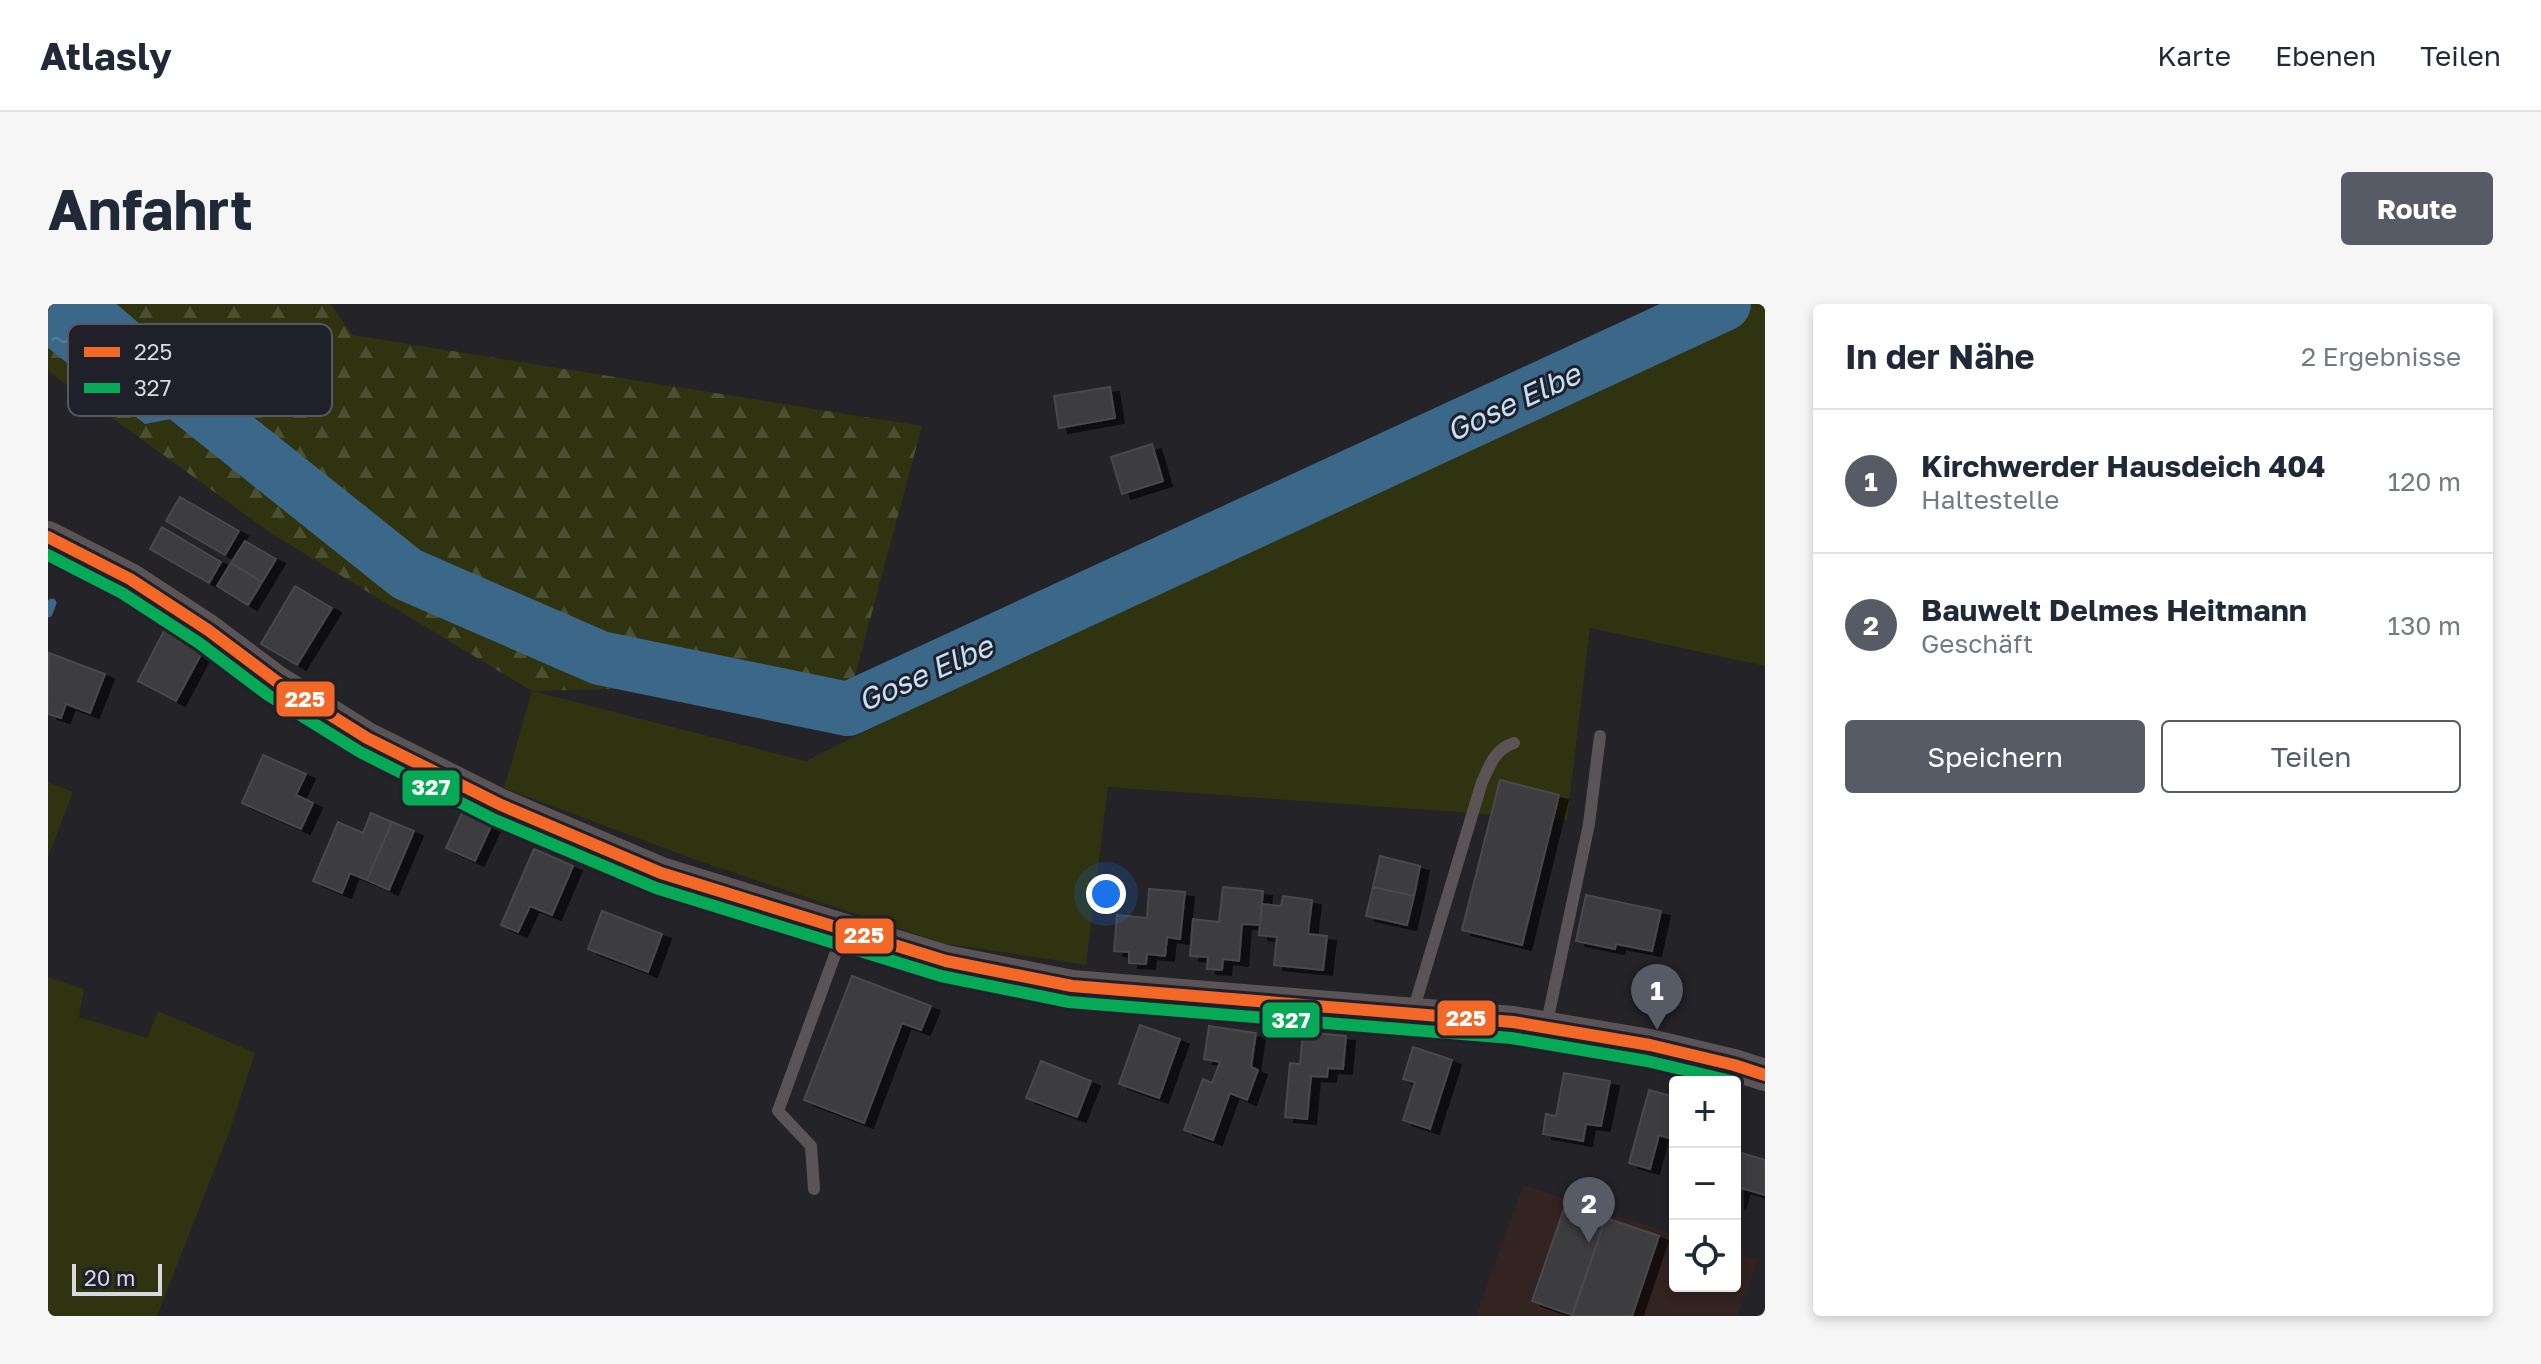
<!DOCTYPE html>
<html lang="de">
<meta charset="utf-8">
<style>
:root{--surface:#fff;--page:#f6f6f7;--text:#1f2937;--muted:#747a83;--line:#e0e1e3;--accent:#565b66}
body{margin:0;font-family:"Golos Text",sans-serif;background:var(--page);color:var(--text)}
.controls{position:absolute;right:24px;bottom:24px;display:grid;overflow:hidden;border-radius:8px;box-shadow:0 4px 12px #0003}
.controls button{width:72px;height:72px;display:grid;place-items:center;padding:0;border:0;border-bottom:2px solid var(--line);background:var(--surface);color:var(--text);font:40px sans-serif}
.scale{position:absolute;left:24px;bottom:20px;width:90px;box-sizing:border-box;padding-left:8px;border:4px solid #d8d8e0;border-top:0;font-size:22px;line-height:28px;white-space:nowrap;color:#d8d8e0;-webkit-text-stroke:6px #20202b;paint-order:stroke}
.you{position:absolute;left:1058px;top:590px;width:28px;height:28px;margin:-20px;border:6px solid #fff;border-radius:50%;background:#1a73e8;box-shadow:0 0 0 12px #1a73e833}
.badge{display:grid;place-items:center;width:52px;height:52px;border-radius:50%;background:var(--accent);color:#fff;font-size:26px;font-weight:700}
.pin{position:absolute;translate:-50% -66px;filter:drop-shadow(0 2px 4px #0008)}
.pin::after{content:'';position:absolute;top:42px;width:28px;height:24px;background:inherit;clip-path:polygon(0 0,100% 0,50% 100%)}
.list{margin:0;padding:0;list-style:none}
h2{display:flex;justify-content:space-between;align-items:center;height:104px;margin:0;padding:0 32px;font-size:34px}
h2 small{font-size:26px;font-weight:400;color:var(--muted)}
.list li{display:grid;grid-template-columns:52px 1fr auto;gap:24px;align-items:center;box-sizing:border-box;height:144px;padding:0 32px;border-top:2px solid var(--line)}
.list b{display:block;font-size:30px;white-space:nowrap}
.list p{margin:0;font-size:26px;white-space:nowrap;color:var(--muted)}
.list em{font-size:26px;font-style:normal;color:var(--muted)}
.actions{display:flex;gap:16px;padding:24px 32px}
.actions a{flex:1;padding:18px 0;border:2px solid var(--accent);border-radius:8px;text-align:center;font-size:28px;color:var(--accent)}
.actions .main{background:var(--accent);color:#fff}
.icon{flex:none;width:44px;height:44px;fill:none;stroke:currentColor;stroke-width:2;stroke-linecap:round;stroke-linejoin:round}
.map{position:relative;flex:none;width:1717px;height:1012px;overflow:hidden;border-radius:8px}
header{display:flex;align-items:center;gap:48px;box-sizing:border-box;height:112px;padding:0 40px;background:var(--surface);border-bottom:2px solid var(--line)}
header strong{font-size:38px}
nav{display:flex;gap:44px;margin-inline-start:auto;font-size:28px}
.intro{display:flex;align-items:center;justify-content:space-between;box-sizing:border-box;height:192px;padding:0 48px}
h1{margin:0;font-size:56px}
.button{padding:20px 36px;border-radius:8px;background:var(--accent);color:#fff;font-size:28px;font-weight:700}
main{display:flex;gap:48px;padding:0 48px}
aside{flex:1;background:var(--surface);border-radius:8px;box-shadow:0 4px 12px #0003}
.map>svg:first-child{display:block}
.commercial{fill:#332321}
.green{fill:#2f330f}
.forest{fill:url(#forest-firs)}
.water{fill:url(#water-ripples)}
.lines{fill:none;stroke-linecap:round;stroke-linejoin:round}
.stream{stroke:#3b6788;stroke-width:9}
.river{stroke:#3b6788;stroke-width:54}
.building{fill:#3c3c41;stroke:#48484d;stroke-width:2;filter:url(#shadow)}
.service{stroke:#5b5456;stroke-width:12}
.tertiary{stroke:#5b5456;stroke-width:32}
.bus-1-casing{stroke:#20202b;stroke-width:18}
.bus-2-casing{stroke:#20202b;stroke-width:18}
.bus-1{stroke:#f36827;stroke-width:12}
.bus-2{stroke:#06aa56;stroke-width:12}
.labels{text-anchor:middle;dominant-baseline:central;stroke-width:6;stroke-linejoin:round;paint-order:stroke}
.water-label{font-size:30px;font-style:italic;fill:#c4e0f6;stroke:#20202b}
.key{fill:#20202b;stroke:#575761;stroke-width:2}
.key-label{font-size:22px;fill:#d8d8e0}
.line-badge{stroke:#20202b;stroke-width:3}
.badge-label{font-size:22px;text-anchor:middle;font-weight:bold;fill:#fff}
</style>
<header>
<strong>Atlasly</strong>
<nav><a>Karte</a><a>Ebenen</a><a>Teilen</a></nav>
</header>
<div class="intro"><h1>Anfahrt</h1><a class="button">Route</a></div>
<main>
<div class="map">
<svg width="1717" height="1012" viewBox="0 0 1717 1012">
<defs>
<pattern id="forest-firs" width="22" height="20" patternUnits="userSpaceOnUse" patternTransform="scale(2)"><rect width="22" height="20" fill="#2f330f"/><path d="M5 1l3.5 6h-7zM16 11l3.5 6h-7z" fill="#4c5032"/></pattern>
<pattern id="water-ripples" width="26" height="14" patternUnits="userSpaceOnUse" patternTransform="scale(2)"><rect width="26" height="14" fill="#3b6788"/><path d="M2 4q2-2 4 0t4 0M15 11q2-2 4 0t4 0" fill="none" stroke="#577c98"/></pattern>
<filter id="shadow"><feDropShadow dx="9" dy="5" stdDeviation="0" flood-color="#0009"/></filter>
</defs>
<rect width="100%" height="100%" fill="#232328"/>
<path class="commercial" d="M1475,881L1627,930V982H1687V949L1710,956L1689,1012H1428Z"/>
<path class="green" d="M1676,0H1717V362L1542,324L1519,516L1060,483L1038,661L894,639L648,556L456,484L484,387L758,457Z
M0,478L25,488L0,553Z
M0,673L36,685L31,713L99,734L110,707L207,749L182,826L109,1012H0Z"/>
<path class="forest" d="M0,0H283L304,31L874,122L805,379L484,387L224,230L4,70L0,66Z"/>
<path class="water" d="M0,0H61L179,104L97,120L0,44Z"/>
<g class="lines">
<path class="stream" d="M0,309L4,299"/>
<path class="river" d="M27,0L117,77L359,270L552,354L800,405L1676,0"/>
</g>
<path class="building" d="M1062,83L1067,114L1011,124L1006,92Z
M1104,140L1115,177L1074,190L1063,153Z
M132,193L191,227L177,251L118,217Z
M114,223L173,258L161,279L102,245Z
M197,237L228,255L214,278L183,259Z
M183,259L214,278L200,301L169,282Z
M247,282L284,304L249,361L213,340Z
M118,323L157,343L128,397L90,377Z
M1,349L57,370L42,409L18,400L13,414L0,410Z
M215,451L258,470L248,491L265,499L253,525L194,499Z
M1452,476L1511,491L1474,641L1414,626Z
M415,507L444,520L427,557L398,544Z
M323,509L344,518L319,576L302,569L294,589L265,577L290,518L315,529Z
M344,518L366,527L341,586L319,576Z
M486,545L525,562L504,611L482,602L470,628L453,621Z
M1332,552L1372,562L1366,592L1325,583Z
M1175,583L1215,587L1212,621L1194,620L1191,657L1175,655L1174,666L1159,665L1160,653L1142,652L1145,615L1171,618Z
M1325,583L1366,592L1359,621L1318,612Z
M1101,585L1137,588L1132,635L1119,633L1117,652L1099,650L1098,660L1081,659V648L1066,647L1069,611L1099,614Z
M1538,591L1613,607L1604,647L1568,640L1567,645L1528,637Z
M1235,592L1264,596L1260,630L1279,632L1275,666L1226,661L1229,633L1211,631L1214,600L1233,602Z
M554,607L614,630L600,668L540,645Z
M804,672L883,702L873,726L854,719L816,819L756,796Z
M1092,721L1132,735L1111,794L1071,780Z
M1161,722L1208,729L1203,763L1210,766L1199,796L1182,789L1165,836L1136,826L1155,775L1164,779L1172,758L1156,755Z
M1255,728L1298,732L1295,765L1280,764L1279,773L1263,772L1259,815L1237,813L1242,759L1252,760Z
M1365,743L1404,756L1382,825L1355,816L1367,778L1355,775Z
M993,757L1043,777L1029,813L978,794Z
M1516,769L1562,777L1553,822L1538,820L1535,837L1495,830L1498,810L1508,812Z
M1601,786L1627,793V836L1611,831L1602,865L1581,859Z
M1687,847L1717,856V891L1693,884L1688,901Z
M1516,905L1556,919L1524,1011L1484,997Z
M1558,914L1611,932L1584,1012H1524Z"/>
<g class="lines">
<path class="service" d="M1365,707L1434,478C1442,461 1447,445 1466,439
M1498,723L1541,520L1552,432
M766,885L763,842L730,807L796,626"/>
<path class="tertiary" d="M0,233L82,275L160,326L228,377L319,434L453,501L613,569L898,657L1024,682L1465,718L1602,741L1686,761L1717,771"/>
<g class="bus-1-casing">
<path id="bus-1" d="M0,233L82,275L160,326L228,377L319,434L453,501L613,569L898,657L1024,682L1465,718L1602,741L1686,761L1717,771"/>
</g>
<g class="bus-2-casing">
<path id="bus-2" d="M0,251L74,289L151,339L220,391L312,448L447,516L608,584L893,672L1021,698L1463,734L1599,757L1687,778"/>
</g>
<use href="#bus-1" class="bus-1"/>
<use href="#bus-2" class="bus-2"/>
</g>
<g class="labels">
<g class="water-label">
<text transform="translate(1465 98) rotate(-25)">Gose Elbe</text>
<text transform="translate(877 369) rotate(-24)">Gose Elbe</text>
</g>
</g>
<rect x="20" y="20" width="264" height="92" rx="12" class="key"/>
<rect x="36" y="43" width="36" height="10" fill="#f36827"/>
<rect x="36" y="79" width="36" height="10" fill="#06aa56"/>
<g class="key-label">
<text x="86" y="56">225</text>
<text x="86" y="92">327</text>
</g>
<g class="line-badge">
<rect x="227" y="376" width="61" height="38" rx="8" fill="#f36827"/>
<rect x="353" y="465" width="60" height="38" rx="8" fill="#06aa56"/>
<rect x="786" y="613" width="61" height="38" rx="8" fill="#f36827"/>
<rect x="1388" y="695" width="61" height="38" rx="8" fill="#f36827"/>
<rect x="1213" y="697" width="60" height="38" rx="8" fill="#06aa56"/>
</g>
<g class="badge-label">
<text x="257" y="403">225</text>
<text x="383" y="491">327</text>
<text x="816" y="639">225</text>
<text x="1418" y="722">225</text>
<text x="1243" y="724">327</text>
</g>
</svg>
<div class="controls">
<button>+</button>
<button>−</button>
<button><svg class="icon" aria-label="locate" viewBox="0 0 24 24"><circle cx="12" cy="12" r="6"/><path d="M12 2v4M12 18v4M2 12h4M18 12h4"/></svg></button>
</div>
<div class="scale">20 m</div>
<div class="you"></div>
<div class="pin badge" style="left:1609px;top:726px">1</div>
<div class="pin badge" style="left:1541px;top:939px">2</div>
</div>
<aside>
<h2>In der Nähe<small>2 Ergebnisse</small></h2>
<ul class="list">
<li><span class="badge">1</span><div><b>Kirchwerder Hausdeich 404</b><p>Haltestelle</p></div><em>120 m</em></li>
<li><span class="badge">2</span><div><b>Bauwelt Delmes Heitmann</b><p>Geschäft</p></div><em>130 m</em></li>
</ul>
<div class="actions"><a class="main">Speichern</a><a>Teilen</a></div>
</aside>
</main>
